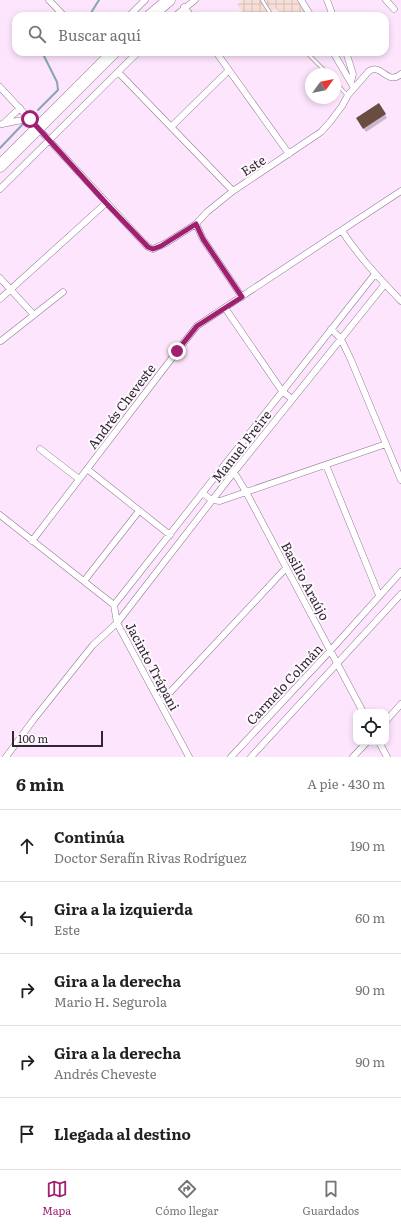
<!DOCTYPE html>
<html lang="es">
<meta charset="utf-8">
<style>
:root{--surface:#fff;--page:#f6f6f6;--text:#202124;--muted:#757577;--line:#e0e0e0;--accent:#a11f70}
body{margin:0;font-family:Literata,serif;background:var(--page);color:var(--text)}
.controls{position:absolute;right:12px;bottom:12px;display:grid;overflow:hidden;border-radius:8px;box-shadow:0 2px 6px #0003}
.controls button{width:36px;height:36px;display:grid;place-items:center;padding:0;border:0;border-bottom:1px solid var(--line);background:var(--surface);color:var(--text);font:20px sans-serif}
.compass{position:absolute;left:305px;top:68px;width:36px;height:36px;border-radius:50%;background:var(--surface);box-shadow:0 2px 6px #0003;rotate:57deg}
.scale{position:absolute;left:12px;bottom:10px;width:91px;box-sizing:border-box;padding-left:4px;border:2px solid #312731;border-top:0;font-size:11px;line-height:14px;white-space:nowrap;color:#312731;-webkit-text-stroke:3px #fef9fe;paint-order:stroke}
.stop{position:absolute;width:12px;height:12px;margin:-9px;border:3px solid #a11f70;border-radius:50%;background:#fff}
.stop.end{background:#a11f70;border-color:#fff;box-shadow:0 1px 4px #0008}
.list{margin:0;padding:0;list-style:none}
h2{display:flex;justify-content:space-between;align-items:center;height:52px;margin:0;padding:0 16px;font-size:17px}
h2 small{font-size:13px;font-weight:400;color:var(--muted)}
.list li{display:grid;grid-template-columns:26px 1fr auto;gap:12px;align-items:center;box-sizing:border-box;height:72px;padding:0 16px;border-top:1px solid var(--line)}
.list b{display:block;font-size:15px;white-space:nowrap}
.list p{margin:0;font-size:13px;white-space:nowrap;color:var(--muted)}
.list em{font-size:13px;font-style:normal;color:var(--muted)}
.icon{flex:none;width:22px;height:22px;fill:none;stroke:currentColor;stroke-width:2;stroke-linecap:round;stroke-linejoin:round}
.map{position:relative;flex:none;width:401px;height:757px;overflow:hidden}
.search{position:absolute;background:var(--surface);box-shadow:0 2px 6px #0003;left:12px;right:12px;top:12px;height:44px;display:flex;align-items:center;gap:10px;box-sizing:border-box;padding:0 14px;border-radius:12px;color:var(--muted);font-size:15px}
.sheet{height:412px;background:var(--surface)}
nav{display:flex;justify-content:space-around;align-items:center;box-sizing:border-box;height:56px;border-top:1px solid var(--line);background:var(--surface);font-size:11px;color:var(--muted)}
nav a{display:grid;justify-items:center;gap:2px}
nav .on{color:var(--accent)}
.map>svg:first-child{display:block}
.industrial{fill:url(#industrial-grid)}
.shadow{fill:#0003}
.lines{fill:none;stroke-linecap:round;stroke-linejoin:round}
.stream{stroke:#84a7b1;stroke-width:2}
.building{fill:#694d41}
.lane-casing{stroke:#907990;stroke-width:4}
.street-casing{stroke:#907990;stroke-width:7}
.highway-casing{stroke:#907990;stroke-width:13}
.lane{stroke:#fff;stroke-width:3}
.street{stroke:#fff;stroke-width:6}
.highway{stroke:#fff;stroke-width:12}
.route{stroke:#a11f70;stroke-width:5}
.labels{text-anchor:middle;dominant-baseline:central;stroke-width:4;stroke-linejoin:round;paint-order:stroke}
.street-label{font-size:13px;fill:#312731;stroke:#fef9fe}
</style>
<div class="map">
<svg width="401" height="757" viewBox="0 0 401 757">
<defs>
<pattern id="industrial-grid" width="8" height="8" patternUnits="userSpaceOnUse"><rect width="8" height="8" fill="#f7ded6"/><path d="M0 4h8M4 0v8" fill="none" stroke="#d4beb8"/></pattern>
</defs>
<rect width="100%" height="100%" fill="#fee5fe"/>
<path class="industrial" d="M242,0H297L307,16H282L275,8L263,16H245L237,5Z"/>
<path class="shadow" d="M379,104L387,118L366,132L357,118Z"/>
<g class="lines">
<path class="stream" d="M89,16L99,0
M38,110L58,90L57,82L43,54L45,52
M0,148L23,124"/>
</g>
<path class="building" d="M379,103L386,114L363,129L356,118Z"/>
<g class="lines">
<g class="lane-casing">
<path id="lane" d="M262,0L272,16
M306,52L328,74
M335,82L347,95"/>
</g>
<g class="street-casing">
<path id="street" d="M49,0L64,16
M301,0L311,16
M327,0L333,16
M386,0L394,9
M184,7L191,16
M129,16L145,0
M175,16L195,0
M216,52L289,154
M333,52L354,88
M346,52L353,74L351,82
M118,72L233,191
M0,87L144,243L148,247L153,249L166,243L196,224L207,212L233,191L321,132L330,122L342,106L348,95L369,71C382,63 387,86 401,74
M2,124L17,121L30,119
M3,124L20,108
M171,127L229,70
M0,189L138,52
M196,224L203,239L242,297
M342,231C359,257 380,279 401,301
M0,278L34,315
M0,299L106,203
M225,308L282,391L292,399
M331,329L341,339L351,360L401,480
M1,341L63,292
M40,449L79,479
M225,464L234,472L246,492L363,712
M326,465L379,595
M87,469L170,535
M202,493L212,500L220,501L386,444
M0,515L114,605L117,623L189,757
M32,541L185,341L197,326L401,191
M84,581L139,511
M114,605L375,274
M160,703L286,568
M386,721L401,704
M379,742L387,757
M6,757L34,719L93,645L117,623L234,472L385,284
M231,757L330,651L401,572
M251,757L401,594
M353,757L367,742"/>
</g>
<g class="highway-casing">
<path id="highway" d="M150,16L169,0
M0,166L114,52"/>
</g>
<use href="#lane" class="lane"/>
<use href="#street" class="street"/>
<use href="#highway" class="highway"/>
</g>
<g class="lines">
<path class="route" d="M30,119L106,203L148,247L153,249L161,246L196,224L203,239L242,297L197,326L177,351"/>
</g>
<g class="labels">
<g class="street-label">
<text transform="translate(253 165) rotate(-33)">Este</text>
<text transform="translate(121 406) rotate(-53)">Andrés Cheveste</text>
<text transform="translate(241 446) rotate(-52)">Manuel Freire</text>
<text transform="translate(306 581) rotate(62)">Basilio Araújo</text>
<text transform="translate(153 666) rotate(62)">Jacinto Trápani</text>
<text transform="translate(284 684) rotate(-47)">Carmelo Colmán</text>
</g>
</g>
</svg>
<div class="controls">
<button><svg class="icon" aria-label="locate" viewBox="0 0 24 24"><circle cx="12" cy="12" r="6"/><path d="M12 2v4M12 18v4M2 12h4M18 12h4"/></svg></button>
</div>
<svg class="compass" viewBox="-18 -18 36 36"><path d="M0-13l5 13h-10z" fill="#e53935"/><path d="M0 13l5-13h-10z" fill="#757577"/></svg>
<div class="scale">100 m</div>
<div class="stop" style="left:30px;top:119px"></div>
<div class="stop end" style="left:177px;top:351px"></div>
<div class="search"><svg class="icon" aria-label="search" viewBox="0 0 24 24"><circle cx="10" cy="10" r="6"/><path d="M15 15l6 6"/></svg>Buscar aquí</div>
</div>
<section class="sheet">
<h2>6 min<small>A pie · 430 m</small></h2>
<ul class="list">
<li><svg class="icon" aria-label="ahead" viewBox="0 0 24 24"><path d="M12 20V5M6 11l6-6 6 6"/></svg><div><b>Continúa</b><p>Doctor Serafín Rivas Rodríguez</p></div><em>190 m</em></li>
<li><svg class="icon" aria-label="left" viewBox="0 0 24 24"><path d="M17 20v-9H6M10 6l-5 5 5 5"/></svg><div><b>Gira a la izquierda</b><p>Este</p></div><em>60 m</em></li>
<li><svg class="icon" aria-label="right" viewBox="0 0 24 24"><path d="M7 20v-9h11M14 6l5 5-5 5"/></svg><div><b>Gira a la derecha</b><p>Mario H. Segurola</p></div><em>90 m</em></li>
<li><svg class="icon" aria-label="right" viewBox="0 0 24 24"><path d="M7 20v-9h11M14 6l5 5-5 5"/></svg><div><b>Gira a la derecha</b><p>Andrés Cheveste</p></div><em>90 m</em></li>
<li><svg class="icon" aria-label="arrive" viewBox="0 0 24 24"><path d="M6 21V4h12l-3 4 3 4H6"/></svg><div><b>Llegada al destino</b></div></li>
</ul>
</section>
<nav>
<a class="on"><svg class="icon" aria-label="map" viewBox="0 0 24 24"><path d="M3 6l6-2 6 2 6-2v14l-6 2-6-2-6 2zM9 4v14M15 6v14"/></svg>Mapa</a>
<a><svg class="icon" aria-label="directions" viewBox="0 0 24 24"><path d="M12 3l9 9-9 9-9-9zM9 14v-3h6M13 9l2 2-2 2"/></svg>Cómo llegar</a>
<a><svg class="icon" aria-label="saved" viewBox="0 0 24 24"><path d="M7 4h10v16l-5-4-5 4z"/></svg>Guardados</a>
</nav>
